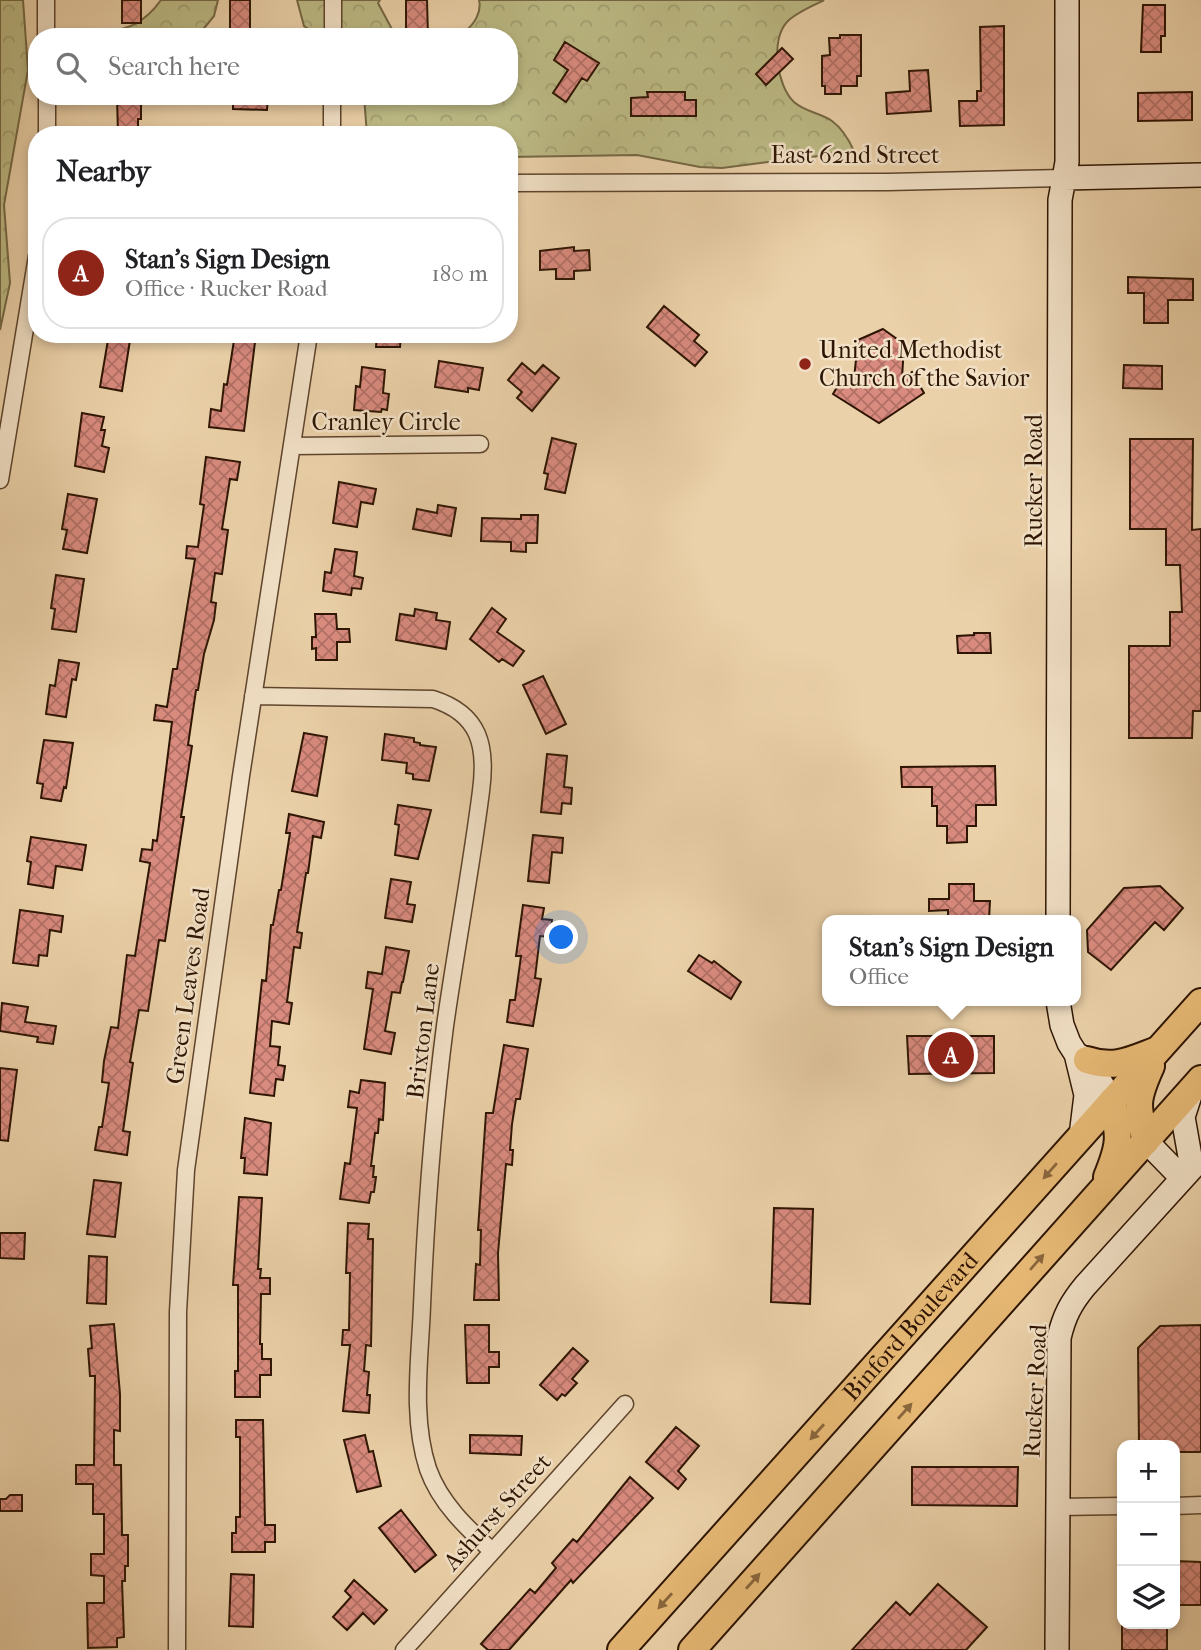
<!DOCTYPE html>
<meta charset="utf-8">
<style>
:root{--surface:#fff;--page:#f2f2f2;--text:#202124;--muted:#757577;--line:#e0e0e0;--accent:#8f2418}
body{margin:0;font-family:"IM FELL French Canon",serif;background:var(--page);color:var(--text)}
.controls{position:absolute;right:21px;bottom:21px;display:grid;overflow:hidden;border-radius:14px;box-shadow:0 4px 10px #0003}
.controls button{width:63px;height:63px;display:grid;place-items:center;padding:0;border:0;border-bottom:2px solid var(--line);background:var(--surface);color:var(--text);font:35px sans-serif}
.you{position:absolute;left:562px;top:938px;width:24px;height:24px;margin:-18px;border:5px solid #fff;border-radius:50%;background:#1a73e8;box-shadow:0 0 0 10px #1a73e833}
.badge{display:grid;place-items:center;width:46px;height:46px;border-radius:50%;background:var(--accent);color:#fff;font-size:23px;font-weight:700}
.pin{position:absolute;translate:-50% -50%;border:4px solid #fff;box-shadow:0 2px 7px #0006}
.popup{position:absolute;left:822px;top:915px;width:259px;height:91px;box-sizing:border-box;display:grid;place-content:center;border-radius:14px;background:var(--surface);filter:drop-shadow(0 2px 5px #0005);font-size:23px;white-space:nowrap;color:var(--muted)}
.popup b{font-size:26px;color:var(--text)}
.popup::after{content:'';position:absolute;left:50%;top:100%;margin-left:-14px;border:14px solid transparent;border-top-color:var(--surface)}
.list{margin:0;padding:0;list-style:none}
h2{display:flex;justify-content:space-between;align-items:center;height:91px;margin:0;padding:0 28px;font-size:30px}
h2 small{font-size:23px;font-weight:400;color:var(--muted)}
.list li{display:grid;grid-template-columns:46px 1fr auto;gap:21px;align-items:center;box-sizing:border-box;height:112px;margin:0 14px 14px;padding:0 14px;border:2px solid var(--line);border-radius:28px}
.list b{display:block;font-size:26px;white-space:nowrap}
.list p{margin:0;font-size:23px;white-space:nowrap;color:var(--muted)}
.list em{font-size:23px;font-style:normal;color:var(--muted)}
.icon{flex:none;width:38px;height:38px;fill:none;stroke:currentColor;stroke-width:2;stroke-linecap:round;stroke-linejoin:round}
.map{position:relative;flex:none;width:1201px;height:1650px;overflow:hidden}
.search{position:absolute;background:var(--surface);box-shadow:0 4px 10px #0003;left:28px;top:28px;width:490px;height:77px;display:flex;align-items:center;gap:18px;box-sizing:border-box;padding:0 24px;border-radius:28px;color:var(--muted);font-size:26px}
.panel{position:absolute;background:var(--surface);box-shadow:0 4px 10px #0003;left:28px;top:126px;width:490px;height:217px;border-radius:28px}
.map>svg:first-child{display:block}
.forest{fill:url(#forest-crowns);stroke:#756844;stroke-width:2}
.building{fill:url(#building-cross-hatch);stroke:#2e1503;stroke-width:2}
.lines{fill:none;stroke-linecap:round;stroke-linejoin:round}
.street-casing{stroke:#5d442c;stroke-width:19}
.secondary-casing{stroke:#2e1503;stroke-width:26}
.primary-casing{stroke:#2e1503;stroke-width:30}
.street{stroke:#f2e1c7;stroke-width:16}
.secondary{stroke:#f2e1c7;stroke-width:23}
.primary{stroke:#e6b874;stroke-width:26}
.oneway{fill:#8a663c}
.poi-dot{fill:#8f2418;stroke:#f2e1c7;stroke-width:2.5}
.labels{text-anchor:middle;dominant-baseline:central;stroke-width:5;stroke-linejoin:round;paint-order:stroke}
.street-label{font-size:24px;fill:#2e1503;stroke:#f2e1c7}
.poi-label{font-size:24px;fill:#2e1503;stroke:#f2e1c7;text-anchor:start}
</style>
<div class="map">
<svg width="1201" height="1650" viewBox="0 0 1201 1650">
<defs>
<pattern id="forest-crowns" width="20" height="18" patternUnits="userSpaceOnUse" patternTransform="scale(1.75)"><rect width="20" height="18" fill="#bcba85"/><path d="M2 6a3 3 0 1 1 6 0M12 15a3 3 0 1 1 6 0" fill="none" stroke="#a29f71"/></pattern>
<pattern id="building-cross-hatch" width="8" height="8" patternUnits="userSpaceOnUse" patternTransform="scale(1.75)"><rect width="8" height="8" fill="#da8b7f"/><path d="M0 0l8 8M0 8l8-8" fill="none" stroke="#b17066"/></pattern>
</defs>
<rect width="100%" height="100%" fill="#ebd1a9"/>
<filter id="stains"><feTurbulence type="fractalNoise" baseFrequency=".00286" numOctaves="4"/><feColorMatrix values="0 0 0 0 .2 0 0 0 0 .09 0 0 0 0 .02 0 0 0 .5 -.17"/></filter>
<radialGradient id="worn" r=".72"><stop offset=".6" stop-color="#630" stop-opacity="0"/><stop offset="1" stop-color="#630" stop-opacity=".3"/></radialGradient>
<path class="forest" d="M0,0H23L28,70L4,205L10,283L0,330Z
M161,0H218L214,16L197,37H108C116,29 125,29 135,24C146,18 154,10 161,0Z
M297,0H380L378,3L394,33L399,37H321L304,26Z
M479,0H824C813,6 795,13 787,22C770,40 777,86 794,102C805,112 821,113 832,121C843,129 849,140 854,151L832,153L789,162H768L722,168L700,167L637,155L509,157V135H367L364,96H509V37H426C437,25 450,30 464,32C474,25 482,12 479,0Z"/>
<path class="building" d="M122,0H141V23H122Z
M230,0H250V32H230Z
M406,0H427L428,36H406Z
M1143,5H1165V36H1161V52H1141Z
M1004,26V125L960,126L959,101H977V91H981L980,27Z
M840,35H861V76H857V86H841V94H825V86H822V56L830,55L829,38H840Z
M565,42L599,63L587,81L582,78L566,102L553,93L568,70L554,60Z
M782,48L793,59L766,85L756,74Z
M928,70L931,111L887,114L886,93L910,91L909,71Z
M647,92H685V100H696V116H631V98L648,97Z
M1192,92V120L1138,121V93Z
M117,96H141V119H138V135H118Z
M233,96H268L267,110L233,109Z
M574,247V251L589,250L590,270L574,271V279H556V269L540,270V251Z
M1128,277L1193,279V300H1168V323H1144V293H1128Z
M664,306L699,335L694,341L707,352L695,366L647,327Z
M883,329L904,344L902,379L912,372L924,393L879,423L833,394L845,374L854,379L858,340Z
M109,334H131L122,391L100,387Z
M235,334H256L244,431L209,427L211,409L221,411L224,384L227,385Z
M377,334H401L400,347H376Z
M439,361L483,368L479,390L468,388V392L435,387Z
M522,363L535,374L543,365L559,378L532,411L517,398L522,392L508,380Z
M1124,365L1162,366V389L1123,388Z
M362,367L385,370L383,393L389,394L387,410L382,409L381,412L354,410L356,386L360,387Z
M82,413L104,417L101,430H105L102,446L109,448L104,472L75,466Z
M552,438L576,444L565,493L545,489L548,474L544,473Z
M1130,439H1193L1192,530L1201,529V711H1193L1192,738H1129V646H1170V612H1182L1180,565H1166V529H1130Z
M206,457L240,462L237,480L230,479L222,529L228,530L222,574L215,573L211,602L216,603L214,620L204,654L198,690H196L188,745L192,746L181,817H184L165,941L159,940L148,1011L139,1010L130,1062L133,1063L123,1131L130,1132L127,1155L95,1150L99,1127H102L109,1083L102,1082L104,1061L111,1027L118,1028L127,955L135,956L150,863L140,861L142,849L152,850L153,840L157,841L172,722L154,720L156,705L167,707L173,669H177L195,559L186,558L187,546L198,547L204,505L200,504Z
M339,482L376,489L373,504L361,502L357,527L333,523Z
M68,494L97,499L87,553L63,549L67,530L62,529Z
M438,505L456,508L451,536L413,529L417,509L437,513Z
M521,515H538L537,543H526V552L511,551V542L481,541L482,518L521,519Z
M335,549L357,552L354,576L363,578L361,589L352,588L351,595L323,591L325,572L331,573Z
M56,575L84,579L76,632L52,629L55,609L51,608Z
M492,608L506,619L497,632L524,651L513,666L502,659L499,662L470,639Z
M415,609L437,613L436,620L450,622L446,649L396,640L400,614L414,616Z
M315,614H336L337,629H349L350,642H337V660H316V648L312,649V637H316Z
M974,633H990L991,653H958L957,636L974,635Z
M59,660L79,663L76,680L72,679L66,717L46,714L50,685L55,686Z
M543,676L566,724L546,734L523,685Z
M304,733L327,737L317,796L292,791Z
M385,734L414,738V742L420,743V745L436,747L429,781L413,779V774L406,773L407,763L382,760Z
M44,740L73,743L66,788L64,787L61,801L41,798L43,784L37,783Z
M547,754L567,756L564,787L572,788L571,804L562,803L561,814L541,812Z
M995,766L996,805H976V826H967V842L947,843V826H937V806H932V787H902L901,767Z
M398,805L431,810L418,859L395,855L399,825L395,824Z
M289,814L324,822L321,838L313,836L308,873H306L297,932L302,933L300,948L294,947L287,1002L292,1003L289,1024L272,1021L270,1046L280,1047L278,1065L285,1066L283,1080L276,1079L274,1096L250,1093L262,980L266,981L271,925H273L279,890H281L290,833H286Z
M533,835L563,838L562,853L552,852L549,883L528,881Z
M31,837L86,845L82,870L56,866L53,888L28,884L31,862L27,861Z
M391,879L411,882L407,904L415,905L412,922L385,918Z
M949,884H974V901H990L989,919H948V910L929,911V899H949Z
M1160,886L1183,908L1164,930L1155,922L1111,970L1088,952L1087,930L1124,888Z
M523,905L544,908L542,919L552,920L550,937L540,936L535,978L541,979L533,1026L507,1022L510,1000H515L521,956H516Z
M20,910L63,916L61,932L50,930L47,956L39,955L38,966L13,963Z
M386,947L409,951L403,982H402L400,993L392,992L385,1031L395,1033L391,1054L364,1049L373,989L366,988L368,972L382,974Z
M699,955L712,963L714,961L741,982L731,999L688,971Z
M2,1003L28,1007L25,1022L56,1026L53,1044L37,1042L38,1037L0,1031Z
M907,1036H994V1073L909,1074Z
M504,1045L528,1049L520,1099H516L512,1124L510,1150H513L512,1165L506,1164L498,1253L499,1300H474L476,1264L480,1265L481,1230H478L486,1113H493Z
M0,1068L17,1070L8,1141L0,1140Z
M361,1080L385,1083L383,1120L379,1119L378,1133H375L371,1166H374L373,1177H376L374,1192H371L369,1203L340,1199L345,1163L350,1164L357,1108L348,1107L350,1091L359,1093Z
M245,1118L271,1123L267,1175L244,1173L245,1158H241Z
M94,1180L121,1183L115,1237L87,1234Z
M239,1197L262,1198L258,1269H261L260,1278H270V1294H261L260,1344H262V1359H271V1375H260V1397H235V1371H238V1285H233Z
M774,1208L813,1209L810,1304L771,1302Z
M348,1223L369,1224L368,1239H373L371,1346L366,1345L364,1371L369,1372L367,1395H370L369,1413L343,1411L350,1345H342L343,1330H349L350,1273H346Z
M0,1233H25L24,1259L0,1258Z
M89,1256L107,1257L106,1304L87,1303Z
M114,1324L120,1394V1431L114,1430V1465H121L122,1535H128V1566H125V1581H122L124,1637L117,1638V1647L88,1648L87,1603H104V1576L91,1575V1554H104V1514H93V1484H76V1465H94L95,1376H90L88,1349L92,1348L90,1326Z
M465,1325H489V1352H499V1367H489V1383H467Z
M1201,1325V1452H1175V1445H1139L1138,1348L1160,1326Z
M573,1348L588,1361L572,1379L577,1383L565,1396L562,1394L557,1400L540,1385Z
M236,1420H263L265,1525H275V1542H265V1552H232V1533H236V1517H240V1437H236Z
M676,1427L699,1446L678,1471L686,1479L678,1489L646,1462Z
M365,1435L369,1452L373,1451L381,1486L357,1492L344,1440Z
M470,1435L522,1436L521,1455L470,1453Z
M912,1467H1018L1017,1506L912,1505Z
M630,1477L653,1498L573,1583L571,1580L509,1650H488L481,1644L530,1589L535,1593L556,1568L552,1563L573,1539L577,1542Z
M10,1495H22V1511H0V1499H6Z
M401,1510L436,1555L415,1572L379,1528Z
M1175,1561L1201,1562V1605H1175Z
M231,1574L254,1575L253,1627L229,1626Z
M354,1580L387,1610L374,1624L363,1613L347,1630L333,1617L351,1597L345,1591Z
M938,1584L987,1627L966,1650H852L896,1602L910,1615Z
M1122,1624H1167V1650H1122Z"/>
<g class="lines">
<g class="street-casing">
<path id="street" d="M46,0V37
M333,37V0
M47,96V135
M332,135V96
M509,183L888,182L1064,178
M292,446L480,444
M0,480L37,256
M253,696L433,699C480,714 487,746 481,791C471,870 456,948 445,1026C433,1119 426,1212 422,1306C420,1359 411,1417 428,1469C440,1503 467,1528 492,1551
M1175,1506L1201,1505
M1058,1507L1122,1506
M177,1650L178,1312L186,1170L241,776L309,334
M404,1650L625,1404"/>
</g>
<g class="secondary-casing">
<path id="secondary" d="M1064,178L1201,175
M1058,920L1060,200L1067,162V0
M1058,1001L1062,1025L1069,1043L1076,1054L1087,1060L1112,1101
M1077,1058L1086,1095L1081,1136
M1146,1141L1182,1178
M1057,1650L1059,1338C1064,1316 1071,1303 1085,1286L1192,1168L1183,1117L1192,1089"/>
</g>
<g class="primary-casing">
<g id="primary">
<path d="M1087,1060C1114,1069 1129,1061 1155,1051"/>
<path d="M1146,1141C1136,1105 1136,1099 1151,1066"/>
<path d="M1107,1177C1121,1143 1120,1137 1112,1101"/>
<path id="s1" d="M621,1650L1201,1002"/>
<path d="M692,1650L1201,1079"/>
</g>
</g>
<use href="#street" class="street"/>
<use href="#secondary" class="secondary"/>
<use href="#primary" class="primary"/>
</g>
<defs><path id="oneway-solid" d="M-6-.8H1V-3.2L6.5 0L1 3.2V.8H-6Z" transform="scale(1.75)"/></defs>
<g class="oneway">
<use href="#oneway-solid" transform="translate(1050 1171) rotate(131)"/>
<use href="#oneway-solid" transform="translate(1037 1262) rotate(-49)"/>
<use href="#oneway-solid" transform="translate(905 1411) rotate(-48)"/>
<use href="#oneway-solid" transform="translate(817 1432) rotate(132)"/>
<use href="#oneway-solid" transform="translate(753 1581) rotate(-48)"/>
<use href="#oneway-solid" transform="translate(665 1601) rotate(132)"/>
</g>
<circle class="poi-dot" cx="805" cy="364" r="7"/>
<g class="labels">
<g class="street-label">
<text x="855" y="155">East 62nd Street</text>
<text x="386" y="422">Cranley Circle</text>
<text transform="translate(1034 481) rotate(-90)">Rucker Road</text>
<text transform="translate(188 986) rotate(-82)">Green Leaves Road</text>
<text transform="translate(423 1031) rotate(-83)">Brixton Lane</text>
<text stroke="none"><textPath href="#s1" startOffset="434">Binford Boulevard</textPath></text>
<text transform="translate(1035 1391) rotate(-87)">Rucker Road</text>
<text transform="translate(497 1512) rotate(-48)">Ashurst Street</text>
</g>
<g class="poi-label">
<text x="819" y="350">United Methodist<tspan x="819" dy="28">Church of the Savior</tspan></text>
</g>
</g>
<rect width="100%" height="100%" filter="url(#stains)"/>
<rect width="100%" height="100%" fill="url(#worn)"/>
</svg>
<div class="controls">
<button>+</button>
<button>−</button>
<button><svg class="icon" aria-label="layers" viewBox="0 0 24 24"><path d="M12 4l9 5-9 5-9-5zM3 14l9 5 9-5"/></svg></button>
</div>
<div class="you"></div>
<div class="pin badge" style="left:951px;top:1055px">A</div>
<div class="popup"><b>Stan's Sign Design</b>Office</div>
<div class="search"><svg class="icon" aria-label="search" viewBox="0 0 24 24"><circle cx="10" cy="10" r="6"/><path d="M15 15l6 6"/></svg>Search here</div>
<section class="panel">
<h2>Nearby<small></small></h2>
<ul class="list">
<li><span class="badge">A</span><div><b>Stan's Sign Design</b><p>Office · Rucker Road</p></div><em>180 m</em></li>
</ul>
</section>
</div>
